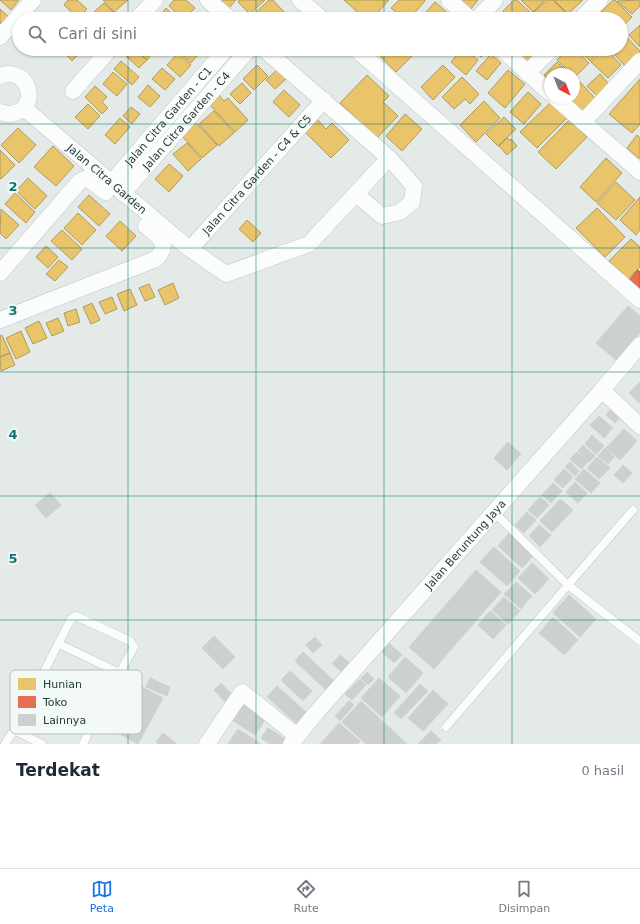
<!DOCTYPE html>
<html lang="id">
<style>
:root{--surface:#fff;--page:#f6f6f7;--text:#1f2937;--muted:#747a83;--line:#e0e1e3;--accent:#1a73e8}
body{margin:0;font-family:"DejaVu Sans",sans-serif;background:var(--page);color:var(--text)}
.compass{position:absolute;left:544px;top:68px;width:36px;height:36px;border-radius:50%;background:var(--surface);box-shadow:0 1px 3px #0004;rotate:138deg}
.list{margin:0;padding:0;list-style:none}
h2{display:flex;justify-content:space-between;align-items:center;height:52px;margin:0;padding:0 16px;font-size:17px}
h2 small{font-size:13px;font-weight:400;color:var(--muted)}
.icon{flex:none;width:22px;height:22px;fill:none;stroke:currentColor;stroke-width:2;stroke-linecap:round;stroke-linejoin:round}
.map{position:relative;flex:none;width:640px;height:744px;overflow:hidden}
.search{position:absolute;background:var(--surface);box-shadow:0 1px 3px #0004;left:12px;right:12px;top:12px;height:44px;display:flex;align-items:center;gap:10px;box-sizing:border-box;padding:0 14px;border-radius:22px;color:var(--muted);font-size:15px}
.sheet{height:124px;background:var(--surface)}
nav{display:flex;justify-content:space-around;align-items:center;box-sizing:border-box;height:56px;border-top:1px solid var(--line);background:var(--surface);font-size:11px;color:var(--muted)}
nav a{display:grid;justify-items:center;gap:2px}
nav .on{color:var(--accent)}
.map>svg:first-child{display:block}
.homes{fill:#e9c46a;stroke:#ae9c5b}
.shops{fill:#e76f51;stroke:#ac604a}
.building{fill:#ccd1cf;stroke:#cdd3d1}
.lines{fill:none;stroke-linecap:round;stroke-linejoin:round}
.service-casing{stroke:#c1c7c5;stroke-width:9}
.minor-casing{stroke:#c1c7c5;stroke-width:17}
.service{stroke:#fbfcfc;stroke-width:8}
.minor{stroke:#fbfcfc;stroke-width:16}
.grid{fill:none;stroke:#0f766e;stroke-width:1;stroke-opacity:0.55}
.labels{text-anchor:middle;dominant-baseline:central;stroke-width:4;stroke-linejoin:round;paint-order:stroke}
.street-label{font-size:11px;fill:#233d39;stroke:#f3f9f6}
.key{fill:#f3f9f6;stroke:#b5c1bd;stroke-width:1}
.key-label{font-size:11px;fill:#233d39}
.grid-label{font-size:13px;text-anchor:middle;font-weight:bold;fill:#0f766e;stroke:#f3f9f6;stroke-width:4;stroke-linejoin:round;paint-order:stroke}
</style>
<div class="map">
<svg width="640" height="744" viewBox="0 0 640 744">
<rect width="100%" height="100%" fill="#e4eae8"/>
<path class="homes" d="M0,0H19L11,10Z
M68,0H77L87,9L78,18L64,5Z
M103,0H128L114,12Z
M174,0H186L195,8L184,19H183L169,6Z
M220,0H236L229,8Z
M239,0H265L250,14L238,2Z
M269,0H273L284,12L276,19H257L253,15Z
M344,0H389L372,19H365Z
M399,0H425V1L409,19H404L391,8Z
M459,0H478L470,10Z
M514,0H517L532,14L527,19H511L503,11Z
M521,0H545L533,12Z
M547,0H553L569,16L566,19H540L534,12Z
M554,0H583L568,14Z
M613,0H615L632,17L621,28V19H605L600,13Z
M640,0V6L632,14L617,1Z
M435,2L451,16L449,19L421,18Z
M104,3L115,14L110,19H101L94,12Z
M166,8L178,19H157Z
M0,9L8,16L0,24Z
M88,12L92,17L95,14L100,19H80Z
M640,25V47L629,35Z
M621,31L640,51V58L628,69L609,49H621Z
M63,49H80L82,51L72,61L62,50Z
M132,49H134L147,60L139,68L126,56Z
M134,49H156L147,60Z
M178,49H203L191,63L177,50Z
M387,49H419L396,72L380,56Z
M439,49H452L446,56Z
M462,49H465L478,60L466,75L451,62Z
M472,49H488L481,57Z
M508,49H537L540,52L524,66Z
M567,49H575L589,63L574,78V74H571L557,60Z
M578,49H601L590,61Z
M604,49H606L621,65L608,78L591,62Z
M178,53L191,65L180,77L167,65Z
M491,54L501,63L487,80L476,71Z
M121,61L139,77L132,85L114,69Z
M557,62L569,74H550V81L544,75Z
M257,65L268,76L254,90L243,79Z
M443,65L455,77L433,100L421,87Z
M162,68L175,79L165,90L152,79Z
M278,69L287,78L275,89L266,80Z
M508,70L525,84L505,108L488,93Z
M113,72L127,84L117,96L103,84Z
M600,74L609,84L597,96L587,86Z
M367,75L389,96L383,102L398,116L377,138L340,103Z
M462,77L479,94L470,104L465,99L454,109L442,97Z
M640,79V124L632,133L609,114Z
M580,82L596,99L580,114L565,98H574V88Z
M242,83L251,93L240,104L230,94Z
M148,85L160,96L150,107L138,97Z
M95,86L107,97L102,102L108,108L102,114L85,97Z
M284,90L300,105L289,117L273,102Z
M528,92L541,104L524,124L510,112Z
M218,94L224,101L228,98L248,120L235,132L208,103Z
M484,101L500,118L476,142L460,125Z
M551,102L567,118L537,148L520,132Z
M88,104L100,116L88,129L75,117Z
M131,107L140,114L132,124L123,116Z
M214,111L234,133L219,146L199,124Z
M405,114L422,129L402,151L386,136Z
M504,117L516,129L498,146L486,134Z
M120,118L130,127L115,144L105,135Z
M317,119L326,129L332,123L349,140L331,158L305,132Z
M569,120L587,137L556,169L538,152Z
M195,122L217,145L202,158L181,135Z
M18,128L36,145L19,163L1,145Z
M637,135L640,138V159L627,148Z
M507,138L510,140L511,139L517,146L507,155L499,146Z
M187,143L201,159L188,171L173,154Z
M53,146L74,166L56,186L34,167Z
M0,150L15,165L1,179L0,178Z
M606,158L622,173L596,202L580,187Z
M169,164L183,176L169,192L155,179Z
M28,178L47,196L35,209L16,191Z
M616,182L635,200L616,220L597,203Z
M15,193L35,212L26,223L5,204Z
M89,195L110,214L99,226L78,207Z
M640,197V230L636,235L620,220Z
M597,208L625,237L605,257L576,228Z
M1,209L19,225L6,239L0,233Z
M78,213L96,230L82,245L64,228Z
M247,220L261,233L253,242L239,229Z
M120,221L136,236L122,251L106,236Z
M62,230L82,249L72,260L51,241Z
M631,239L640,247V267L628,279L609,261Z
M46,246L58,257L48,268L36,257Z
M59,260L68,267L55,281L46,274Z
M173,283L179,298L165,305L158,290Z
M149,284L155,297L145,301L139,288Z
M130,289L137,305L124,311L117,294Z
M112,297L117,309L105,314L99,302Z
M92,303L100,320L91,324L83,307Z
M76,309L80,322L68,326L64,313Z
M58,318L64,331L52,336L46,323Z
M39,321L47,338L33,344L25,328Z
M21,331L30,352L16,359L6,338Z
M2,335L10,353L0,357V336Z
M10,353L15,365L1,371L0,357Z"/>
<path class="shops" d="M638,270L640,272V291L629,280Z"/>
<path class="building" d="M628,306L640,316V333L616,360L596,343Z
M640,382V403L629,393Z
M612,408L621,416L615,423L606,415Z
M599,416L613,428L604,438L590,425Z
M624,429L637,441L620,460L606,448Z
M592,435L604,446L596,454L585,444Z
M508,442L521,454L507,470L494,458Z
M583,445L595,456L589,462L578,451Z
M605,448L614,457L608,464L598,456Z
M577,452L588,462L581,469L570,459Z
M597,457L610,468L599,479L587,468Z
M570,462L579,471L575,476L565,467Z
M623,465L632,473L623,483L614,475Z
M564,469L573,477L563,488L554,480Z
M584,469L600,483L591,493L575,479Z
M575,482L587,493L578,503L566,492Z
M553,483L562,491L551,503L542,495Z
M50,493L61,505L46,518L35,505Z
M540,497L549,505L537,518L528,510Z
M560,499L573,510L552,532L540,521Z
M527,512L536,520L524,533L515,525Z
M539,525L551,535L540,547L529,536Z
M509,533L533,556L522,568L498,546Z
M494,547L520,571L507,586L480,562Z
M532,563L549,579L535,594L518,578Z
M476,570L501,592L434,669L409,647Z
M516,582L532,596L521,609L504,594Z
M569,595L596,619L580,637L553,613Z
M504,597L520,611L508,624L492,610Z
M490,611L506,625L493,639L478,625Z
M553,617L578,640L564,655L539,633Z
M214,636L235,657L223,669L202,648Z
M315,637L322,645L313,653L306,645Z
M389,643L402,655L394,663L381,651Z
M303,652L334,681L326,690L295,661Z
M340,655L351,664L343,673L332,664Z
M405,657L423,673L406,693L388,677Z
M290,671L312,691L303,701L281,680Z
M367,672L374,679L368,685L361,678Z
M150,678L170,687L167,696L146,687Z
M379,678L400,696L382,717L361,698Z
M360,679L366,685L352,700L345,694Z
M129,680L163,698L138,744L103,725Z
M221,683L233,696L226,703L214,690Z
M420,684L428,691L401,719L394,713Z
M277,686L306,712L296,723L267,697Z
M433,690L448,704L423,731L408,718Z
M349,701L354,705L340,721L335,716Z
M361,701L407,744H366L342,722Z
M244,702L267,717L255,735L232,720Z
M339,723L360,741L358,744H320Z
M268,728L287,740L285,744H270L261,738Z
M238,729L261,744H228Z
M431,731L441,740L436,744H418Z
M163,733L177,744H159L156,742Z"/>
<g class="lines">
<g class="service-casing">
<path id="service" d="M633,510L568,585L640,641
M59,644L120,673
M42,676L102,705
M446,727L568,585L494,512
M14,730L71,619L76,616L130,641L134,647L102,705L83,744
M5,744L14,730L42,744"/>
</g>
<g class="minor-casing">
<g id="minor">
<path d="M208,0L230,19"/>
<path d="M300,0L322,19"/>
<path d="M449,0L470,19"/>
<path d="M137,19L155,0"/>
<path d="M477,19L495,0"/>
<path d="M581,19L600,0"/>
<path d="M0,37L33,0"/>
<path d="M356,49L640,300"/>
<path d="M502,49L550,93"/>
<path d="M527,73L551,49"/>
<path d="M0,76C27,65 41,105 15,113C10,115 5,114 0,112"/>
<path d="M73,91L110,49"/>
<path d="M556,98L640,172"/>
<path id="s1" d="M24,108L174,236L190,249L226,274L309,244L389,158L264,49"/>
<path d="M583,122L640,61"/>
<path id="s2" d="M111,183L226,49"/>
<path id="s3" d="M123,193L249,49"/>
<path d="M356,194L382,216L400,212L412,202L414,186L389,158"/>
<path id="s4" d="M190,249L324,100"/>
<path d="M0,273L80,181L87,178L106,192"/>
<path d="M0,320L156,259C171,243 159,237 146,226"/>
<path d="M602,390L640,426"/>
<path d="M207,744L242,692L297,736"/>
<path id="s5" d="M291,744L315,714L602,390L640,345"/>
</g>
</g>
<use href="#service" class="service"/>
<use href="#minor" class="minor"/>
</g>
<path class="grid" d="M128,0V19M256,0V19M384,0V19M512,0V19M128,49V744M256,49V744M384,49V744M512,49V744M0,124H640M0,248H640M0,372H640M0,496H640M0,620H640"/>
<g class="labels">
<g class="street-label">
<text stroke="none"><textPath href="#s2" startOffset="88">Jalan Citra Garden - C1</textPath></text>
<text stroke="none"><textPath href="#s3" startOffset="96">Jalan Citra Garden - C4</textPath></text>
<text stroke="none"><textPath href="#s4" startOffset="100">Jalan Citra Garden - C4 &amp; C5</textPath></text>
<text stroke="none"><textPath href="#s1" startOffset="109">Jalan Citra Garden</textPath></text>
<text stroke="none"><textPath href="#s5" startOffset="265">Jalan Beruntung Jaya</textPath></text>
</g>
</g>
<rect x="10" y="670" width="132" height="64" rx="6" class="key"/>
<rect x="18" y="678" width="18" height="12" fill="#e9c46a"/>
<rect x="18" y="696" width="18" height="12" fill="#e76f51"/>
<rect x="18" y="714" width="18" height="12" fill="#ccd1cf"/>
<g class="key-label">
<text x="43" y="688">Hunian</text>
<text x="43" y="706">Toko</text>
<text x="43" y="724">Lainnya</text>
</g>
<g class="grid-label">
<text x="13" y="191">2</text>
<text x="13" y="315">3</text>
<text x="13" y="439">4</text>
<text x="13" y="563">5</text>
</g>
</svg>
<svg class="compass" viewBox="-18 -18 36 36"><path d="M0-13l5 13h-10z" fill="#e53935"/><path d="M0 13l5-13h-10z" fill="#747a83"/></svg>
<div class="search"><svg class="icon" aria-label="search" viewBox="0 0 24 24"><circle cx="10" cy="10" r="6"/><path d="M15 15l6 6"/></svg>Cari di sini</div>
</div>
<section class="sheet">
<h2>Terdekat<small>0 hasil</small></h2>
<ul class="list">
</ul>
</section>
<nav>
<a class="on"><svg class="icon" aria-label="map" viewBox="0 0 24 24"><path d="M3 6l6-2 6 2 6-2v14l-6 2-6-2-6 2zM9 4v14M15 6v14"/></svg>Peta</a>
<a><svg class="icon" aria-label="directions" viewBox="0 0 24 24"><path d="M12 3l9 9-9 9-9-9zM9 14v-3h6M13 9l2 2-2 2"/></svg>Rute</a>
<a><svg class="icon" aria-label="saved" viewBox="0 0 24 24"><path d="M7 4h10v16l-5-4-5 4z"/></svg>Disimpan</a>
</nav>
